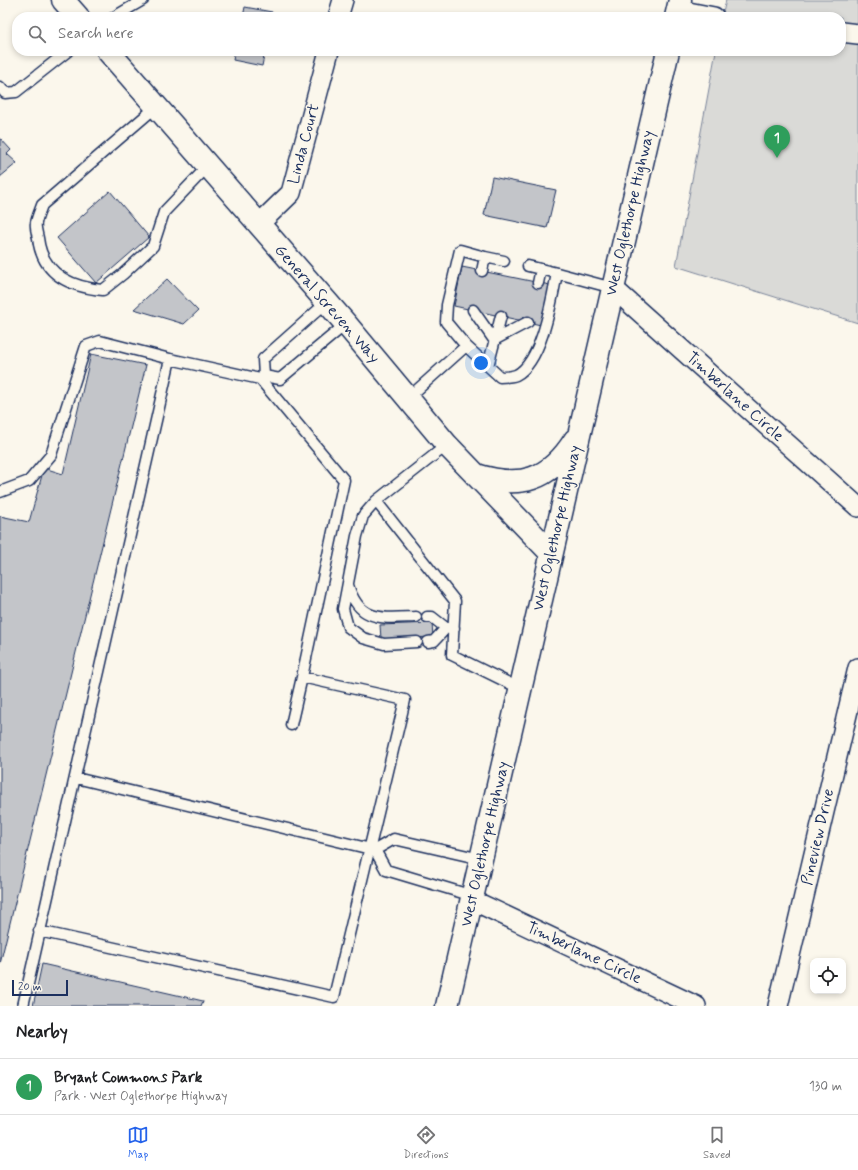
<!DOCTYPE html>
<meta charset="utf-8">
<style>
:root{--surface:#fff;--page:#f6f6f6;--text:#202124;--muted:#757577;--line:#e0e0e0;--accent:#2563eb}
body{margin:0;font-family:Mynerve,sans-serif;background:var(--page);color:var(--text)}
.controls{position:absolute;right:12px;bottom:12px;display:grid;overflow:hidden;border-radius:8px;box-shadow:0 2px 6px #0003}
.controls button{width:36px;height:36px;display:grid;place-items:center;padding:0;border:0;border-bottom:1px solid var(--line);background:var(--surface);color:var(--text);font:20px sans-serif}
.scale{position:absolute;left:12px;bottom:10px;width:56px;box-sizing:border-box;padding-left:4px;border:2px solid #1b2f5e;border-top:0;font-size:11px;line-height:14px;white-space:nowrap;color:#1b2f5e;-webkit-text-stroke:3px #fbf7ec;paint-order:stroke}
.you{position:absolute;left:481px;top:363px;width:14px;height:14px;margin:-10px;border:3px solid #fff;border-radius:50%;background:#1a73e8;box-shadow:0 0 0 6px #1a73e833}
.badge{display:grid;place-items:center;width:26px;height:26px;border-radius:50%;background:var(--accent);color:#fff;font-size:13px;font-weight:700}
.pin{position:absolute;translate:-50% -33px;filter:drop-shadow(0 1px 2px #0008)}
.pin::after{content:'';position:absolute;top:21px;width:14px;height:12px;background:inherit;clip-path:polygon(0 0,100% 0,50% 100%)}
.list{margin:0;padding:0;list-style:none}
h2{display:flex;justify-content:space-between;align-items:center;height:52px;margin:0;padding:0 16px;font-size:17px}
h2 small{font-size:13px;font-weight:400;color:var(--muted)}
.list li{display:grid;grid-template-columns:26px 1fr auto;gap:12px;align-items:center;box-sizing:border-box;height:56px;padding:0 16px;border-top:1px solid var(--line)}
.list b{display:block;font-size:15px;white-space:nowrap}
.list p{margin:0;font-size:13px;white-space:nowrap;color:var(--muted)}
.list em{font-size:13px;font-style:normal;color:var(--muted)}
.icon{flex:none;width:22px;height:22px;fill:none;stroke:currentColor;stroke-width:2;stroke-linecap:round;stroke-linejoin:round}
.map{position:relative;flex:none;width:858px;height:1006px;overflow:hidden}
.search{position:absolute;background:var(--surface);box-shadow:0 2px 6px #0003;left:12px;right:12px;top:12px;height:44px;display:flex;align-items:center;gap:10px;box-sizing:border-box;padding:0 14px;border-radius:16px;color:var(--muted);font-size:15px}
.sheet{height:108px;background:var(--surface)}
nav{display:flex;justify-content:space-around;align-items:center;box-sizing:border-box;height:56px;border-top:1px solid var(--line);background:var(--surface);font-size:11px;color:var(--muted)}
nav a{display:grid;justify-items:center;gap:2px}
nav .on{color:var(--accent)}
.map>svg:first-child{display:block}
.green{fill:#dadad7;stroke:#7a849a}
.building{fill:#c3c5c9;stroke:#1b2f5e}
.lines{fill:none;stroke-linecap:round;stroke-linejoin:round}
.service-casing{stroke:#1b2f5e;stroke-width:13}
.minor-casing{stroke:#1b2f5e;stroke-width:22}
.primary-casing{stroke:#1b2f5e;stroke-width:25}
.trunk-casing{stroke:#1b2f5e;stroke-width:25}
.service{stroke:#fbf7ec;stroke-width:10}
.minor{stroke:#fbf7ec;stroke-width:19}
.primary{stroke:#fbf7ec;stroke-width:22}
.trunk{stroke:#fbf7ec;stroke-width:22}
.labels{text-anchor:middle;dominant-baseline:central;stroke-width:3;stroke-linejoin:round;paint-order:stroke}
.street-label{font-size:16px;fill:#1b2f5e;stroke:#fbf7ec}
</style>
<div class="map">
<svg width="858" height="1006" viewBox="0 0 858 1006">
<rect width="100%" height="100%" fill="#fbf7ec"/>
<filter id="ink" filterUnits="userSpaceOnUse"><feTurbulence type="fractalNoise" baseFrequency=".025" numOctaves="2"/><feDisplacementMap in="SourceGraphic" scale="8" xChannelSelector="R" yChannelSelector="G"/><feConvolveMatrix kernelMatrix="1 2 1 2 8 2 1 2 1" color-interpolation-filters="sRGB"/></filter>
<g filter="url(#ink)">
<path class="green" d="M726,0H858V323L676,266L716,51H841V17H722Z"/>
<path class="building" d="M245,7L272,12V17H243Z
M235,51H265L262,66L233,60Z
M0,138L11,150L7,154L17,163L0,177Z
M492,177L556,190L547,228L484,215Z
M110,191L149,237L96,283L57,238Z
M462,267L550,285L541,325L454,306Z
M167,279L198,311L184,324L134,309Z
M91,354L146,365L0,964V516L29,522L44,468L63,474Z
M432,623L433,637L381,639L380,625Z
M42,964L203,1001L201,1006H33Z"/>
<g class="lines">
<g class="service-casing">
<path id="service" d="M114,17L143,0
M0,87L5,93L16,92L68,51
M156,107L42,205C40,211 37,217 36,223C35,227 37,233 38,238C42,274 70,287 103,290L123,274L153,246L164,212L207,167
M528,266L557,273
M482,271L485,257L504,261
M538,283L541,269
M473,310L494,340L528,322
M466,346L446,322L447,305L460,250L485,257
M488,366L501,316
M264,376L280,379L346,324
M260,379L264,376L263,359L327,302
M408,398L466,346L500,377C505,377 511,377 516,375C542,362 552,299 557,273L613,288
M447,445L376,501L455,601L452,655L521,689
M0,492L29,481L51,455L86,346L100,341L170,359
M376,501L363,516L357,536L343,609L348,627L363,638L384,644L417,642
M348,585C359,623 383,618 416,617
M427,617H432L446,628H454
M428,642L434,641L446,628
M291,725L302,677
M76,778L375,850L386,870L473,896
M375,850L394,839L481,859
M23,1006L170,359L260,379L344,480L302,677L405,700L334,997L39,931"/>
</g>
<g class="minor-casing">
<path id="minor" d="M678,10L714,17
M338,17L343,0
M841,32L858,34
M258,225L291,193L329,51
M613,288L858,507
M472,900L696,1006
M778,1006L858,668"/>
</g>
<g class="primary-casing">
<path id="primary" d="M63,0L78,17
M108,51L346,324L447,445L551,553"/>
</g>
<g class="trunk-casing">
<path id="trunk" d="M676,17L680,0
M476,475C520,489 549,481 575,440
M447,1006L668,51"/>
</g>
<use href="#service" class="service"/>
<use href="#minor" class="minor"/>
<use href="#primary" class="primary"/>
<use href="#trunk" class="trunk"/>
</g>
</g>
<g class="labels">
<g class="street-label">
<text transform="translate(304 144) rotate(-75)">Linda Court</text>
<text transform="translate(630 213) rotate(-77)">West Oglethorpe Highway</text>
<text transform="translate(327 304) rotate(49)">General Screven Way</text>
<text transform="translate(735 397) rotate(42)">Timberlane Circle</text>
<text transform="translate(557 528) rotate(-77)">West Oglethorpe Highway</text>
<text transform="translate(818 837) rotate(-77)">Pineview Drive</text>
<text transform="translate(485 844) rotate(-77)">West Oglethorpe Highway</text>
<text transform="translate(584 953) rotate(25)">Timberlane Circle</text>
</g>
</g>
</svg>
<div class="controls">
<button><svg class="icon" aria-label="locate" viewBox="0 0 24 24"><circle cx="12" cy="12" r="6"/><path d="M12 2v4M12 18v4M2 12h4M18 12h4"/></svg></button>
</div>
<div class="scale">20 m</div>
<div class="you"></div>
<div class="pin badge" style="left:777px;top:158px;background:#2e9e5b">1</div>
<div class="search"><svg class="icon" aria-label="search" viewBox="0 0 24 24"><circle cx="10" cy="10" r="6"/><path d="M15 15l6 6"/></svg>Search here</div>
</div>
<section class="sheet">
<h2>Nearby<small></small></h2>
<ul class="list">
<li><span class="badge" style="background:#2e9e5b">1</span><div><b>Bryant Commons Park</b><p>Park · West Oglethorpe Highway</p></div><em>130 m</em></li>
</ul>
</section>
<nav>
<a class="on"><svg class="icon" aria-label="map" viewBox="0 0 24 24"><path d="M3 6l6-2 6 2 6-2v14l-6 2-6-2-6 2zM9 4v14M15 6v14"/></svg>Map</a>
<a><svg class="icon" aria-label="directions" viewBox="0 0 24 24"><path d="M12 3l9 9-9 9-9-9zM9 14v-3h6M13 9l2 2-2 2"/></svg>Directions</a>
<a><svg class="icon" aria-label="saved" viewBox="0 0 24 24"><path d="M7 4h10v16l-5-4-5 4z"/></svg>Saved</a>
</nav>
